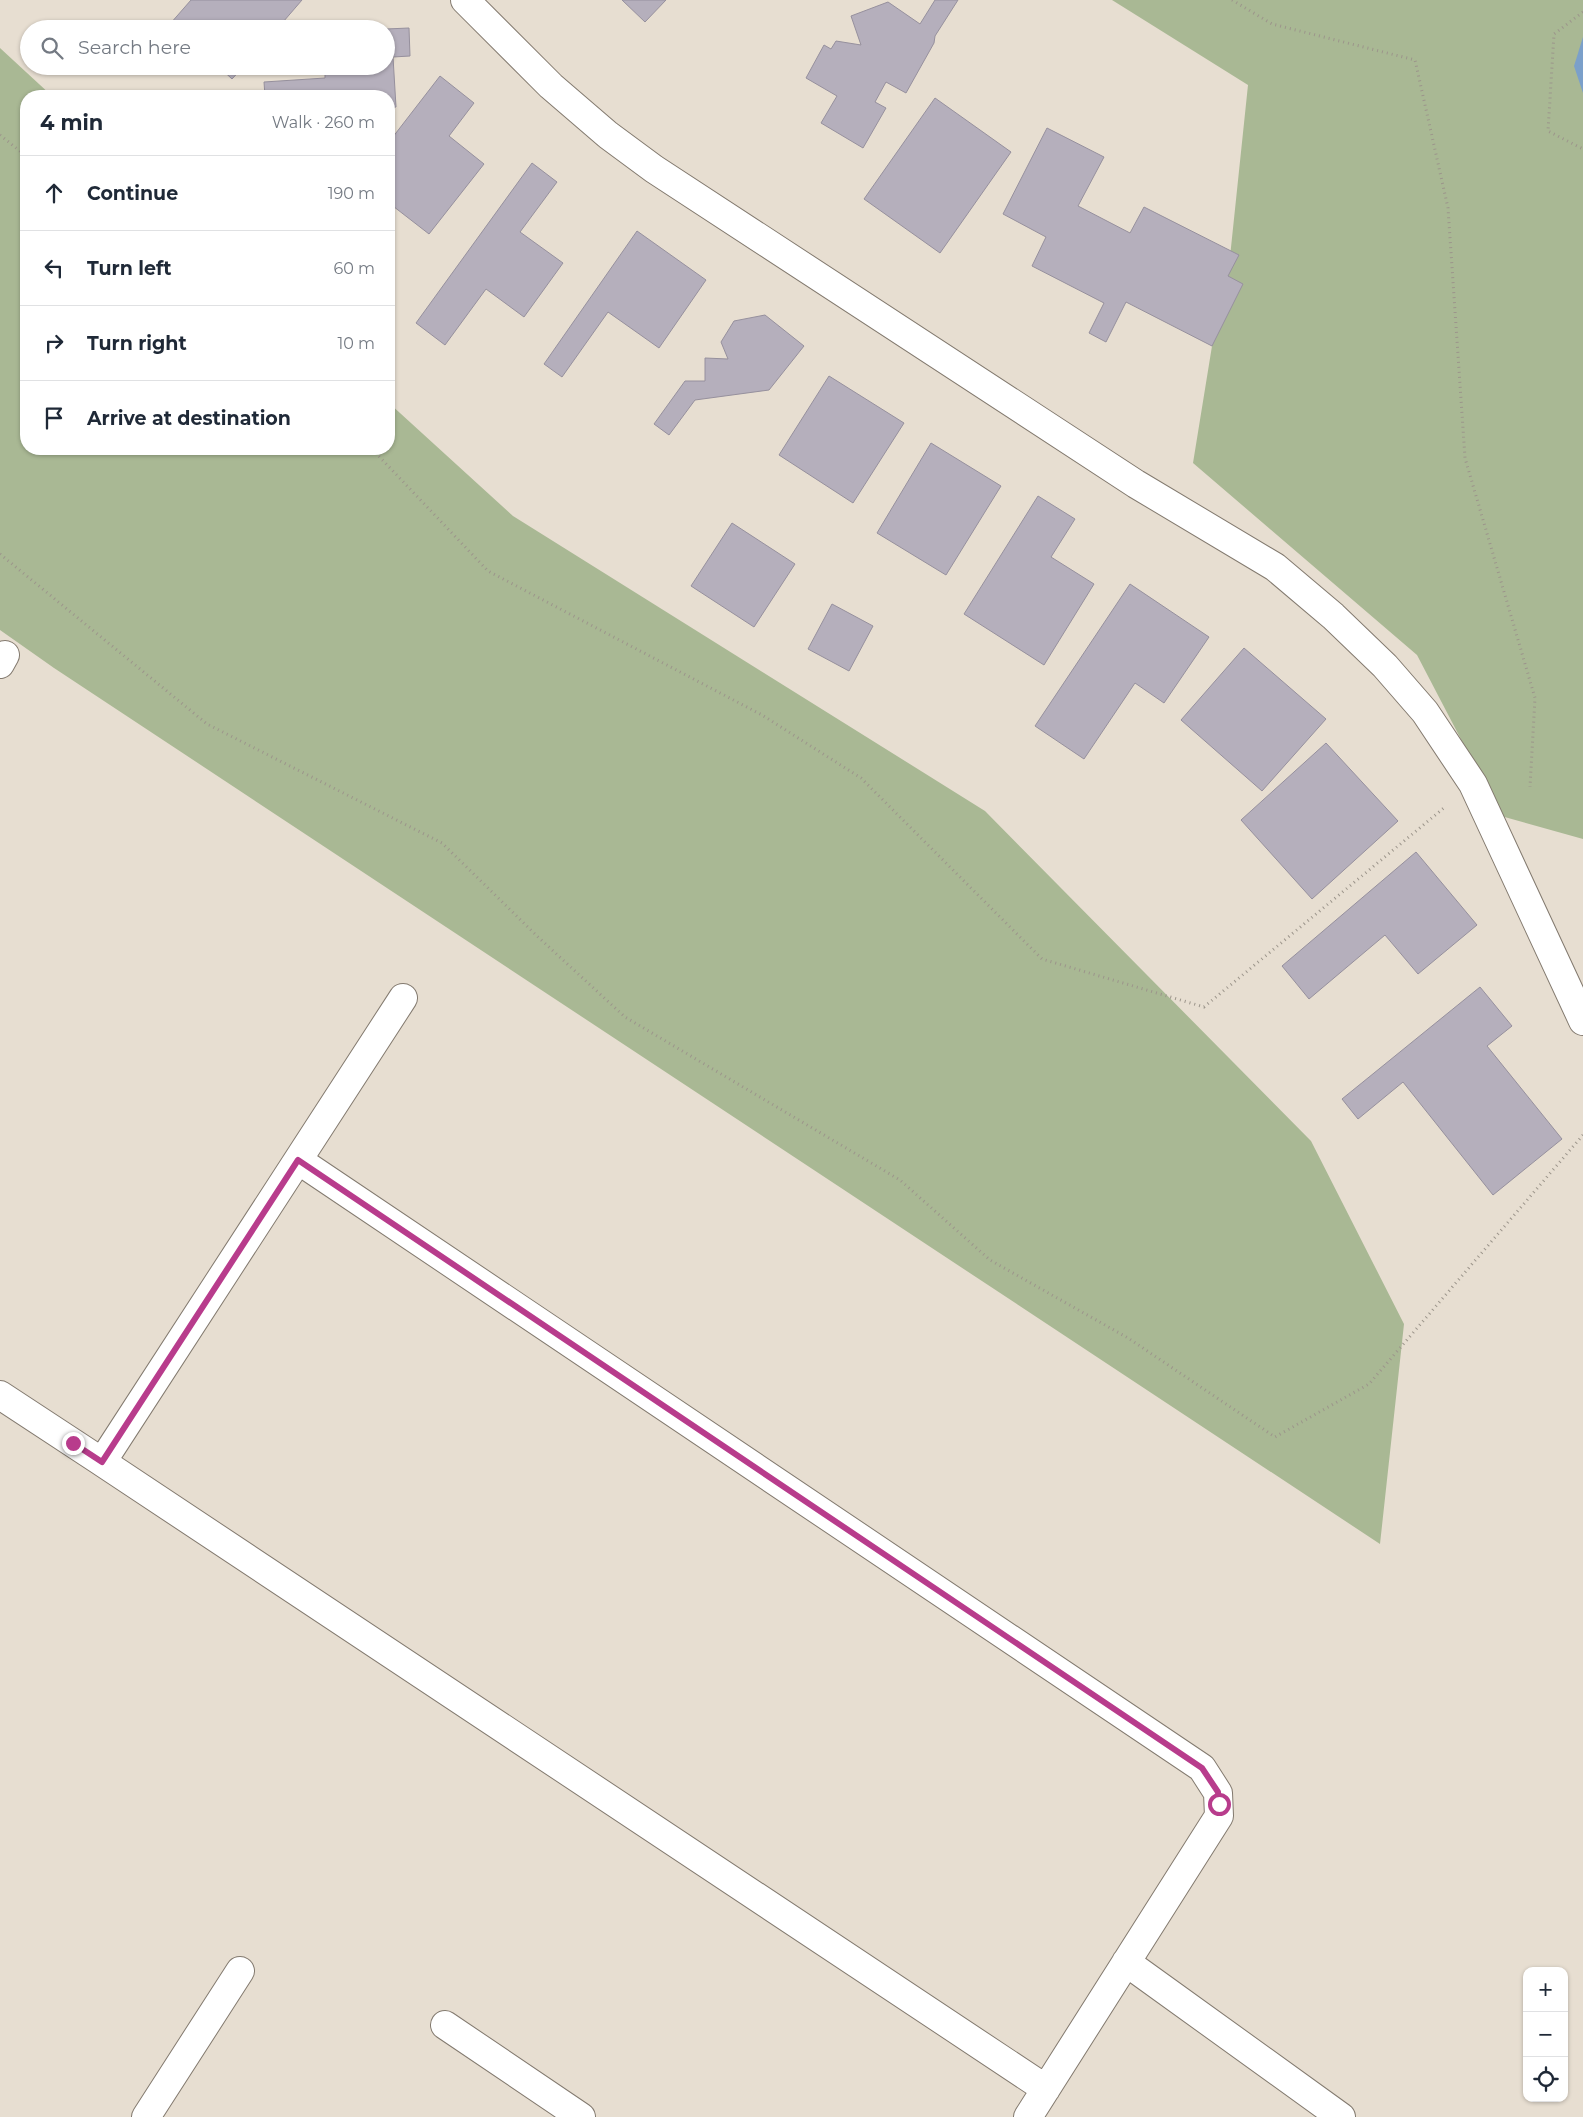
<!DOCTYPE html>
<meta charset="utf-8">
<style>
:root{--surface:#fff;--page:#f2f2f3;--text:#1f2937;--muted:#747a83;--line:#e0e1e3}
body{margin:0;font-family:Montserrat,sans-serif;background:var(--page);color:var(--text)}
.controls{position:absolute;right:15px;bottom:15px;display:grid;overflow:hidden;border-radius:10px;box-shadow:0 1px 4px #0004}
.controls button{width:45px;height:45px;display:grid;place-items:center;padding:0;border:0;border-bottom:1px solid var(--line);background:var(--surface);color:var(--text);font:25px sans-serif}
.stop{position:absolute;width:15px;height:15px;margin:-11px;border:4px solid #b83c8c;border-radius:50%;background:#fff}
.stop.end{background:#b83c8c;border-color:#fff;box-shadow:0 1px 5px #0008}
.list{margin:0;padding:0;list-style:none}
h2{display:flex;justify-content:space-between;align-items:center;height:65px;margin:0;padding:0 20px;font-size:21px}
h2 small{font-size:16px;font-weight:400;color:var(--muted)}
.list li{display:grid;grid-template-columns:32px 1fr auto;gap:15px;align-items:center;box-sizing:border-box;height:75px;padding:0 20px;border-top:1px solid var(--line)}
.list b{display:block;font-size:19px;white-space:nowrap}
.list em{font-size:16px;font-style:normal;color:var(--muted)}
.icon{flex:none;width:28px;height:28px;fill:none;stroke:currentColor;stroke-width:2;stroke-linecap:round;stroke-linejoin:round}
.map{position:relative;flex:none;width:1583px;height:2117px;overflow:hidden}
.search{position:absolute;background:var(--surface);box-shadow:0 1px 4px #0004;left:20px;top:20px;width:375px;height:55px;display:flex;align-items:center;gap:12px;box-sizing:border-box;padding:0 18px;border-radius:28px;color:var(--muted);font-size:19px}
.panel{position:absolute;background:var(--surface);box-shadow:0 1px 4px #0004;left:20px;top:90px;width:375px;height:365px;border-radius:20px}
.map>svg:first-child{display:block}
.green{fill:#a9b894}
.water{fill:#7ba0ca}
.building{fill:#b5afbc;stroke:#96909d}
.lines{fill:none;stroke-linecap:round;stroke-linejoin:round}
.minor-casing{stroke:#837a6f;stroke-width:30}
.path{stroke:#9c958b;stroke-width:3;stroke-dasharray:1 4;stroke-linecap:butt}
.minor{stroke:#fff;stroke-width:28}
.route{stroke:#b83c8c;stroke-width:6}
</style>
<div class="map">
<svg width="1583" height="2117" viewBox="0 0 1583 2117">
<rect width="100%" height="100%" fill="#e7ded1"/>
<path class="green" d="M1112,0H1583V839L1501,816L1417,655L1193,463L1212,346L1228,276L1248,85Z
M0,48L52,96H26V449H389V403L513,516L985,811L1311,1141L1404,1324L1380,1544L54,668L0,630Z"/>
<path class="water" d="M1583,37V93L1574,66Z"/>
<path class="building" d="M191,0H302L277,29H175L170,24Z
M622,0H666L645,22Z
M935,0H958L935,36L934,43L906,93L886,82L875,102L886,108L863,148L821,123L837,96L806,78L824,45L831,49L836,41L861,45L851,16L888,2L920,24Z
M409,28L410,56L393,57L396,107L389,108V96H265L264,82L325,78V66H386V29Z
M218,66H244L232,79Z
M440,76L474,103L449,136L484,164L429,234L389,203V142Z
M935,98L1011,152L940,253L864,199Z
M1047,128L1104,157L1078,206L1130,233L1144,207L1239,255L1228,276L1243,284L1212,346L1126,302L1106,342L1089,333L1104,303L1032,266L1046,237L1003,214Z
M532,163L557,182L520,232L563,263L524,317L486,289L445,345L416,323Z
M637,231L706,280L659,348L608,312L562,377L544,364Z
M765,315L804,346L769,390L695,400L669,435L654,424L685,381H705V358L728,359L721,342L734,321Z
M829,376L904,423L853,503L779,455Z
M931,443L1001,486L946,575L877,533Z
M1038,496L1075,519L1051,557L1094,584L1044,665L964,614Z
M732,523L795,564L754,627L691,586Z
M1130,584L1209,637L1164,703L1135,683L1084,759L1035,726Z
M832,604L873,626L849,671L808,649Z
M1244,648L1326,719L1262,791L1181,720Z
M1326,743L1398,821L1312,899L1241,820Z
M1416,852L1477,925L1418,974L1385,935L1309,999L1282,966Z
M1480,987L1512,1026L1487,1046L1562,1139L1493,1195L1403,1082L1358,1119L1342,1099Z"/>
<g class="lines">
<g class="minor-casing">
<path id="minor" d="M465,0L551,86L608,135L654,169L1136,484L1275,567L1333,616L1385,666L1425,712L1473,784L1583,1021
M0,664L5,655
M403,998L102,1462L1046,2089
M298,1160L1202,1768L1218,1793L1219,1816L1028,2117
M0,1395L102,1462
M1126,1962L1341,2117
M445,2025L581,2117
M146,2117L240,1971"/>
</g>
<path class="path" d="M1232,0L1272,24L1415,60L1448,208L1465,458L1535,698L1530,787
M1583,12L1554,34L1548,131L1583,149
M0,135L26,156
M372,449L488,571L762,715L861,778L1042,959L1204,1007L1445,807
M0,554L207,724L442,843L538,937L625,1017L900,1180L990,1260L1128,1338L1275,1437L1369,1384L1583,1135"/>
<use href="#minor" class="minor"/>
</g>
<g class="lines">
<path class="route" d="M73,1443L102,1462L298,1160L1202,1768L1218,1792L1219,1804"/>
</g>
</svg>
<div class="controls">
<button>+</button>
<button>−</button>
<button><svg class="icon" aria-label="locate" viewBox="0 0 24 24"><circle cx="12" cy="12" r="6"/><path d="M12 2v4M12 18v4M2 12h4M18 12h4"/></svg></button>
</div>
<div class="stop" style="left:1219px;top:1804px"></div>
<div class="stop end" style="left:73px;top:1443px"></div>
<div class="search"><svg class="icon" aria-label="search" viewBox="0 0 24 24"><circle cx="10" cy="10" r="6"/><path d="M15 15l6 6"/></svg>Search here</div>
<section class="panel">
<h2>4 min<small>Walk · 260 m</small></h2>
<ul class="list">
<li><svg class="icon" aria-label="ahead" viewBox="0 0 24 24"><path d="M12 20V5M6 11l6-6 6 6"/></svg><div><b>Continue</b></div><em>190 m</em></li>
<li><svg class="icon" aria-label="left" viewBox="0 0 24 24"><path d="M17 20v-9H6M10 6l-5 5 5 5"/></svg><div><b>Turn left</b></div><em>60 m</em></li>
<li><svg class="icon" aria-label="right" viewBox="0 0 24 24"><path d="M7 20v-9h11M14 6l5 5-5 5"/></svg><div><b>Turn right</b></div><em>10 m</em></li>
<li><svg class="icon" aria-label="arrive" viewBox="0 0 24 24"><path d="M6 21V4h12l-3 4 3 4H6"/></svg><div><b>Arrive at destination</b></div></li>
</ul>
</section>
</div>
